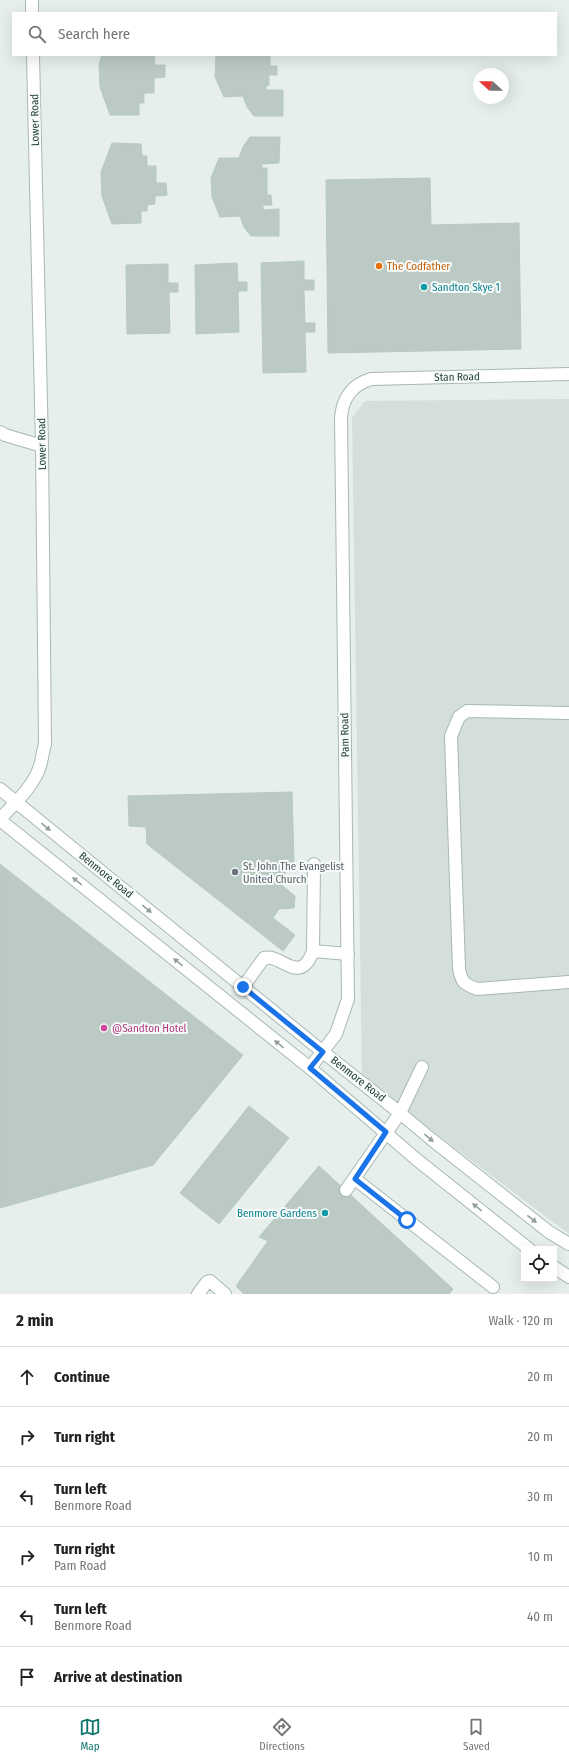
<!DOCTYPE html>
<meta charset="utf-8">
<style>
:root{--surface:#fff;--page:#f6f6f6;--text:#222;--muted:#767676;--line:#e0e0e0;--accent:#0f766e}
body{margin:0;font-family:"Fira Sans Condensed",sans-serif;background:var(--page);color:var(--text)}
.controls{position:absolute;right:12px;bottom:12px;display:grid;overflow:hidden;border-radius:0px;box-shadow:0 4px 16px #0002}
.controls button{width:36px;height:36px;display:grid;place-items:center;padding:0;border:0;border-bottom:1px solid var(--line);background:var(--surface);color:var(--text);font:20px sans-serif}
.compass{position:absolute;left:473px;top:68px;width:36px;height:36px;border-radius:50%;background:var(--surface);box-shadow:0 4px 16px #0002;rotate:291deg}
.stop{position:absolute;width:12px;height:12px;margin:-9px;border:3px solid #1a73e8;border-radius:50%;background:#fff}
.stop.end{background:#1a73e8;border-color:#fff;box-shadow:0 1px 4px #0008}
.list{margin:0;padding:0;list-style:none}
h2{display:flex;justify-content:space-between;align-items:center;height:52px;margin:0;padding:0 16px;font-size:17px}
h2 small{font-size:13px;font-weight:400;color:var(--muted)}
.list li{display:grid;grid-template-columns:26px 1fr auto;gap:12px;align-items:center;box-sizing:border-box;height:60px;padding:0 16px;border-top:1px solid var(--line)}
.list b{display:block;font-size:15px;white-space:nowrap}
.list p{margin:0;font-size:13px;white-space:nowrap;color:var(--muted)}
.list em{font-size:13px;font-style:normal;color:var(--muted)}
.icon{flex:none;width:22px;height:22px;fill:none;stroke:currentColor;stroke-width:2;stroke-linecap:round;stroke-linejoin:round}
.map{position:relative;flex:none;width:569px;height:1294px;overflow:hidden}
.search{position:absolute;background:var(--surface);box-shadow:0 4px 16px #0002;left:12px;right:12px;top:12px;height:44px;display:flex;align-items:center;gap:10px;box-sizing:border-box;padding:0 14px;border-radius:0px;color:var(--muted);font-size:15px}
.sheet{height:412px;background:var(--surface)}
nav{display:flex;justify-content:space-around;align-items:center;box-sizing:border-box;height:56px;border-top:1px solid var(--line);background:var(--surface);font-size:11px;color:var(--muted)}
nav a{display:grid;justify-items:center;gap:2px}
nav .on{color:var(--accent)}
.map>svg:first-child{display:block}
.built{fill:#d4dfda}
.building{fill:#bbcac4;stroke:#b8c9c2}
.lines{fill:none;stroke-linecap:round;stroke-linejoin:round}
.minor-casing{stroke:#a8b8b2;stroke-width:14}
.minor{stroke:#fff;stroke-width:12}
.oneway{fill:#92a09c}
.route{stroke:#1a73e8;stroke-width:5}
.food-dot{fill:#e8710a;stroke:#f7fbf9;stroke-width:1.5}
.culture-dot{fill:#0f9aa8;stroke:#f7fbf9;stroke-width:1.5}
.worship-dot{fill:#6b7280;stroke:#f7fbf9;stroke-width:1.5}
.hotel-dot{fill:#d1479c;stroke:#f7fbf9;stroke-width:1.5}
.labels{text-anchor:middle;dominant-baseline:central;stroke-width:4;stroke-linejoin:round;paint-order:stroke}
.street-label{font-size:11px;fill:#24423a;stroke:#f7fbf9}
.food-label{font-size:11px;fill:#c56008;stroke:#f7fbf9;text-anchor:start}
.culture-label{font-size:11px;fill:#0d838f;stroke:#f7fbf9;text-anchor:start}
.worship-label{font-size:11px;fill:#5b616d;stroke:#f7fbf9;text-anchor:start}
.hotel-label{font-size:11px;fill:#b23c85;stroke:#f7fbf9;text-anchor:start}
</style>
<div class="map">
<svg width="569" height="1294" viewBox="0 0 569 1294">
<rect width="100%" height="100%" fill="#e6efeb"/>
<path class="built" d="M569,399V1234L362,1078L352,418L365,401Z"/>
<path class="building" d="M102,55H154L155,65H165V77L154,78V93H144V103H139V115H110L100,87L99,64Z
M216,55H270V66H277V75H269V85L266,86V90H283V116H254L247,107L243,96L224,97L215,77Z
M250,137H280L279,163L262,164V168H267V195H271L272,205H263V210L279,209V236H251L244,227L240,216L220,217L212,197L211,178L219,158H239L243,147Z
M112,143L141,144L142,156H147V166H156V183H166L167,195L155,196V204L147,205V211H141V223L112,224L102,196L101,172Z
M430,178L431,225L519,223L521,349L328,353L326,180Z
M304,261V280H314V290H304L305,323H315V332H305L306,372L263,373L261,263Z
M237,263L238,282H247V291H238L239,332L196,334L195,265Z
M168,264V283H178V292H169L170,333L127,334L126,265Z
M292,792L294,862L278,882L295,896L294,908L279,909L273,918L295,935L283,951L147,844L146,827L129,826L128,796Z
M0,864L243,1055L153,1165L0,1208Z
M249,1106L289,1138L219,1224L180,1193Z
M319,1166L453,1289L449,1294H244L236,1286L268,1241L259,1237Z"/>
<g class="lines">
<g class="minor-casing">
<path id="minor" d="M32,0V13
M0,432L5,435L42,446
M569,713L467,711L459,717L451,736L459,968C461,982 464,984 477,989L569,982
M0,789L323,1052L400,1113L431,1139L549,1232L569,1244
M0,819C14,804 34,786 40,766C42,759 43,751 45,744L42,446L33,55
M0,820L310,1068L416,1159L529,1249
M313,951L348,954
M243,987L264,958C281,953 300,987 313,951L314,864
M310,1068L336,1034L348,999L341,417C343,397 352,385 371,379L569,374
M355,1179L493,1287
M346,1190L400,1113L422,1067
M554,1267L569,1277
M198,1294L207,1282L210,1281L225,1294"/>
</g>
<use href="#minor" class="minor"/>
</g>
<defs><path id="oneway-solid" d="M-6-.8H1V-3.2L6.5 0L1 3.2V.8H-6Z"/></defs>
<g class="oneway">
<use href="#oneway-solid" transform="translate(46 827) rotate(39)"/>
<use href="#oneway-solid" transform="translate(77 881) rotate(-141)"/>
<use href="#oneway-solid" transform="translate(147 909) rotate(39)"/>
<use href="#oneway-solid" transform="translate(178 962) rotate(-141)"/>
<use href="#oneway-solid" transform="translate(279 1044) rotate(-141)"/>
<use href="#oneway-solid" transform="translate(429 1138) rotate(40)"/>
<use href="#oneway-solid" transform="translate(477 1207) rotate(-141)"/>
<use href="#oneway-solid" transform="translate(532 1219) rotate(38)"/>
</g>
<g class="lines">
<path class="route" d="M243,987L323,1052L310,1068L386,1132L355,1179L407,1220"/>
</g>
<circle class="food-dot" cx="379" cy="266" r="4"/>
<g class="culture-dot">
<circle cx="424" cy="287" r="4"/>
<circle cx="325" cy="1213" r="4"/>
</g>
<circle class="worship-dot" cx="235" cy="872" r="4"/>
<circle class="hotel-dot" cx="104" cy="1028" r="4"/>
<g class="labels">
<g class="street-label">
<text transform="translate(35 120) rotate(-91)">Lower Road</text>
<text transform="translate(457 377) rotate(-1)">Stan Road</text>
<text transform="translate(42 444) rotate(-91)">Lower Road</text>
<text transform="translate(345 735) rotate(-91)">Pam Road</text>
<text transform="translate(106 875) rotate(39)">Benmore Road</text>
<text transform="translate(358 1079) rotate(38)">Benmore Road</text>
</g>
<g class="food-label">
<text x="387" y="266">The Codfather</text>
</g>
<g class="culture-label">
<text x="432" y="287">Sandton Skye 1</text>
<text x="317" y="1213" text-anchor="end">Benmore Gardens</text>
</g>
<g class="worship-label">
<text x="243" y="866">St. John The Evangelist<tspan x="243" dy="13">United Church</tspan></text>
</g>
<g class="hotel-label">
<text x="112" y="1028">@Sandton Hotel</text>
</g>
</g>
</svg>
<div class="controls">
<button><svg class="icon" aria-label="locate" viewBox="0 0 24 24"><circle cx="12" cy="12" r="6"/><path d="M12 2v4M12 18v4M2 12h4M18 12h4"/></svg></button>
</div>
<svg class="compass" viewBox="-18 -18 36 36"><path d="M0-13l5 13h-10z" fill="#e53935"/><path d="M0 13l5-13h-10z" fill="#767676"/></svg>
<div class="stop" style="left:407px;top:1220px"></div>
<div class="stop end" style="left:243px;top:987px"></div>
<div class="search"><svg class="icon" aria-label="search" viewBox="0 0 24 24"><circle cx="10" cy="10" r="6"/><path d="M15 15l6 6"/></svg>Search here</div>
</div>
<section class="sheet">
<h2>2 min<small>Walk · 120 m</small></h2>
<ul class="list">
<li><svg class="icon" aria-label="ahead" viewBox="0 0 24 24"><path d="M12 20V5M6 11l6-6 6 6"/></svg><div><b>Continue</b></div><em>20 m</em></li>
<li><svg class="icon" aria-label="right" viewBox="0 0 24 24"><path d="M7 20v-9h11M14 6l5 5-5 5"/></svg><div><b>Turn right</b></div><em>20 m</em></li>
<li><svg class="icon" aria-label="left" viewBox="0 0 24 24"><path d="M17 20v-9H6M10 6l-5 5 5 5"/></svg><div><b>Turn left</b><p>Benmore Road</p></div><em>30 m</em></li>
<li><svg class="icon" aria-label="right" viewBox="0 0 24 24"><path d="M7 20v-9h11M14 6l5 5-5 5"/></svg><div><b>Turn right</b><p>Pam Road</p></div><em>10 m</em></li>
<li><svg class="icon" aria-label="left" viewBox="0 0 24 24"><path d="M17 20v-9H6M10 6l-5 5 5 5"/></svg><div><b>Turn left</b><p>Benmore Road</p></div><em>40 m</em></li>
<li><svg class="icon" aria-label="arrive" viewBox="0 0 24 24"><path d="M6 21V4h12l-3 4 3 4H6"/></svg><div><b>Arrive at destination</b></div></li>
</ul>
</section>
<nav>
<a class="on"><svg class="icon" aria-label="map" viewBox="0 0 24 24"><path d="M3 6l6-2 6 2 6-2v14l-6 2-6-2-6 2zM9 4v14M15 6v14"/></svg>Map</a>
<a><svg class="icon" aria-label="directions" viewBox="0 0 24 24"><path d="M12 3l9 9-9 9-9-9zM9 14v-3h6M13 9l2 2-2 2"/></svg>Directions</a>
<a><svg class="icon" aria-label="saved" viewBox="0 0 24 24"><path d="M7 4h10v16l-5-4-5 4z"/></svg>Saved</a>
</nav>
